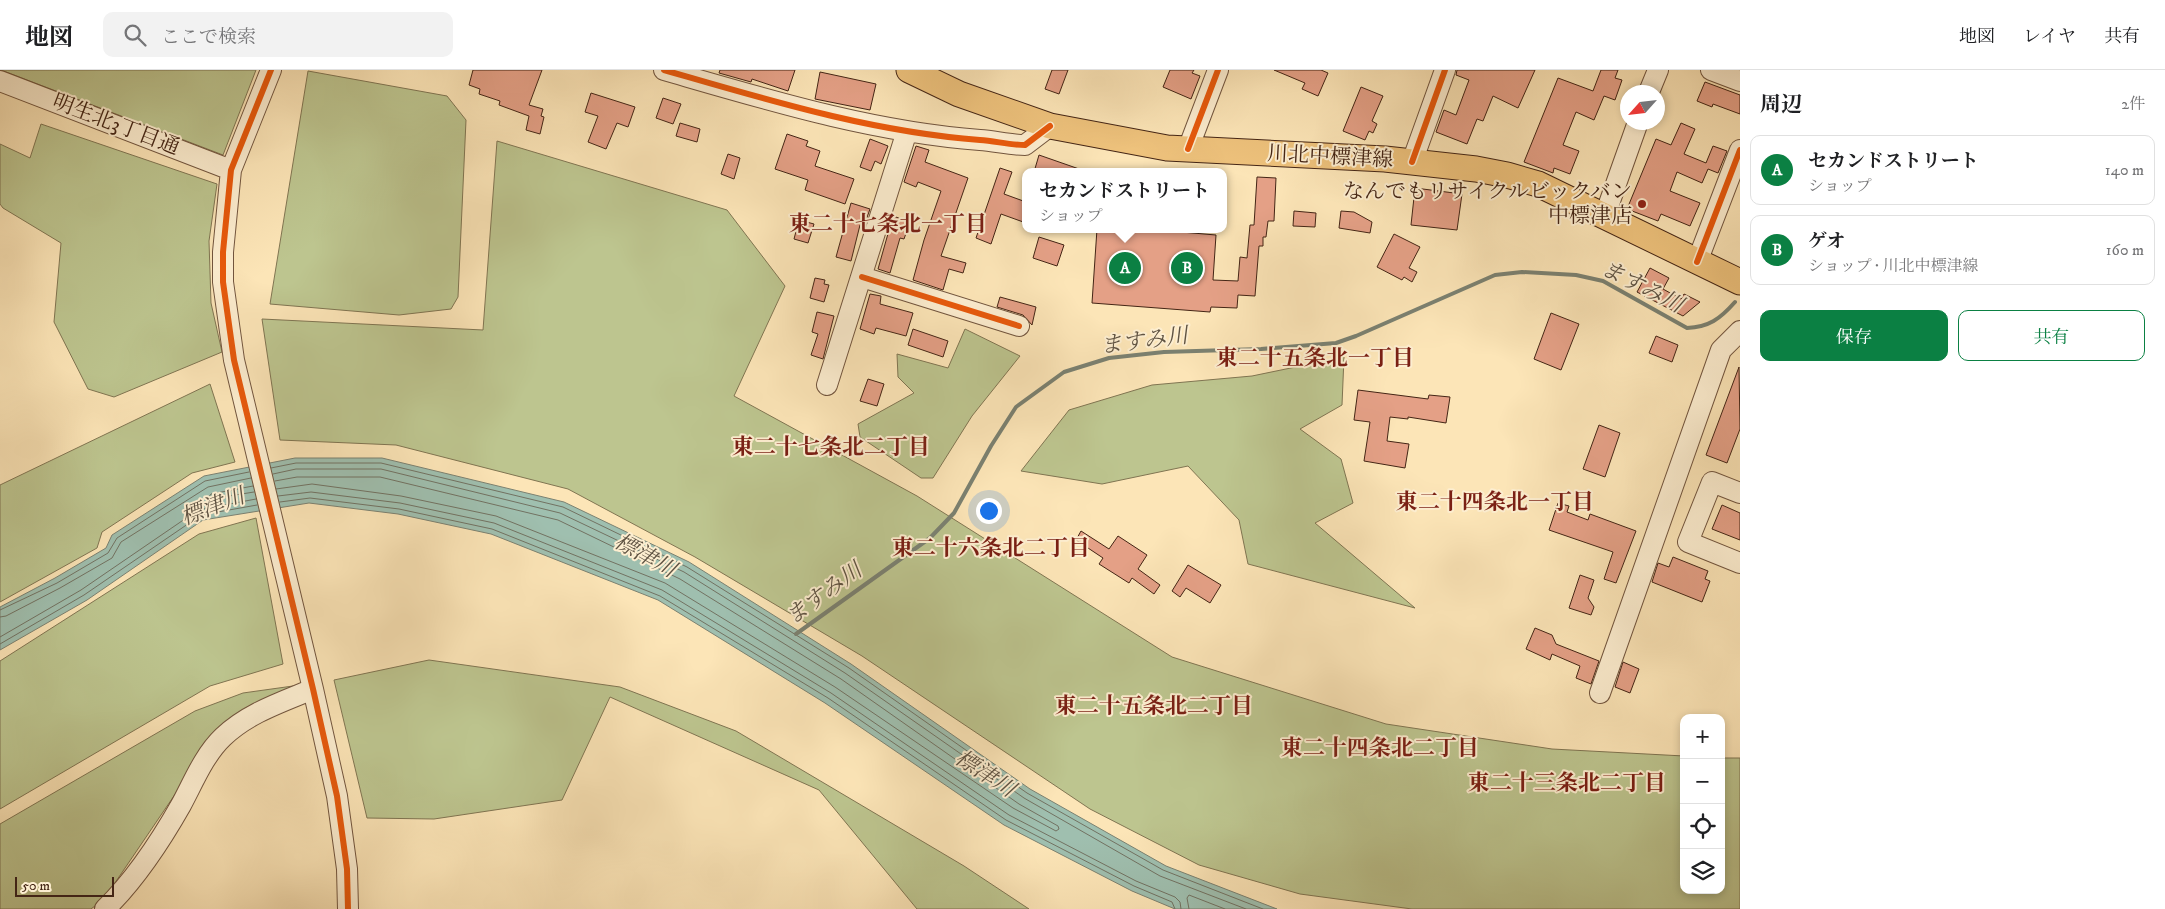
<!DOCTYPE html>
<html lang="ja">
<meta charset="utf-8">
<style>
:root{--surface:#fff;--page:#f2f2f2;--text:#202124;--muted:#757577;--line:#e0e0e0;--accent:#0b8043}
body{margin:0;font-family:"IM FELL DW Pica","Noto Serif JP",serif;background:var(--page);color:var(--text)}
.controls{position:absolute;right:15px;bottom:15px;display:grid;overflow:hidden;border-radius:10px;box-shadow:0 2px 8px #0003}
.controls button{width:45px;height:45px;display:grid;place-items:center;padding:0;border:0;border-bottom:1px solid var(--line);background:var(--surface);color:var(--text);font:25px sans-serif}
.compass{position:absolute;left:1620px;top:15px;width:45px;height:45px;border-radius:50%;background:var(--surface);box-shadow:0 2px 8px #0003;rotate:243deg}
.scale{position:absolute;left:15px;bottom:12px;width:99px;box-sizing:border-box;padding-left:5px;border:2px solid #442515;border-top:0;font-size:14px;line-height:18px;white-space:nowrap;color:#442515;-webkit-text-stroke:4px #fdeed0;paint-order:stroke}
.you{position:absolute;left:988px;top:440px;width:18px;height:18px;margin:-12px;border:4px solid #fff;border-radius:50%;background:#1a73e8;box-shadow:0 0 0 8px #1a73e833}
.badge{display:grid;place-items:center;width:32px;height:32px;border-radius:50%;background:var(--accent);color:#fff;font-size:16px;font-weight:700}
.pin{position:absolute;translate:-50% -50%;border:2px solid #fff;box-shadow:0 1px 5px #0006}
.popup{position:absolute;left:1022px;top:98px;width:205px;height:65px;box-sizing:border-box;display:grid;place-content:center;border-radius:10px;background:var(--surface);filter:drop-shadow(0 1px 4px #0005);font-size:16px;white-space:nowrap;color:var(--muted)}
.popup b{font-size:19px;color:var(--text)}
.popup::after{content:'';position:absolute;left:50%;top:100%;margin-left:-10px;border:10px solid transparent;border-top-color:var(--surface)}
.list{margin:0;padding:0;list-style:none}
h2{display:flex;justify-content:space-between;align-items:center;height:65px;margin:0;padding:0 20px;font-size:21px}
h2 small{font-size:16px;font-weight:400;color:var(--muted)}
.list li{display:grid;grid-template-columns:32px 1fr auto;gap:15px;align-items:center;box-sizing:border-box;height:70px;margin:0 10px 10px;padding:0 10px;border:1px solid var(--line);border-radius:10px}
.list b{display:block;font-size:19px;white-space:nowrap}
.list p{margin:0;font-size:16px;white-space:nowrap;color:var(--muted)}
.list em{font-size:16px;font-style:normal;color:var(--muted)}
.actions{display:flex;gap:10px;padding:15px 20px}
.actions a{flex:1;padding:11px 0;border:1px solid var(--accent);border-radius:10px;text-align:center;font-size:18px;color:var(--accent)}
.actions .main{background:var(--accent);color:#fff}
.icon{flex:none;width:28px;height:28px;fill:none;stroke:currentColor;stroke-width:2;stroke-linecap:round;stroke-linejoin:round}
.map{position:relative;flex:none;width:1740px;height:839px;overflow:hidden}
header{display:flex;align-items:center;gap:30px;box-sizing:border-box;height:70px;padding:0 25px;background:var(--surface);border-bottom:1px solid var(--line)}
header strong{font-size:24px}
nav{display:flex;gap:28px;margin-inline-start:auto;font-size:18px}
.search{width:350px;height:45px;background:var(--page);display:flex;align-items:center;gap:12px;box-sizing:border-box;padding:0 18px;border-radius:10px;color:var(--muted);font-size:19px}
main{display:flex}
aside{flex:1;background:var(--surface)}
.map>svg:first-child{display:block}
.green{fill:#bdc58f;stroke:#807552}
.water{fill:#9fbfaf;stroke:#7b8171}
.lines{fill:none;stroke-linecap:round;stroke-linejoin:round}
.shore{stroke:#727262;stroke-width:1}
.stream{stroke:#7b8171;stroke-width:4}
.building{fill:#e4a086;stroke:#442515}
.minor-casing{stroke:#72553e;stroke-width:22}
.major-casing{stroke:#442515;stroke-width:27}
.minor{stroke:#fdeed0;stroke-width:20}
.major{stroke:#eec27c;stroke-width:25}
.cycleway-casing{stroke:#fdeed0;stroke-width:9}
.cycleway{stroke:#e8590c;stroke-width:6}
.poi-dot{fill:#8f2418;stroke:#fdeed0;stroke-width:2}
.labels{text-anchor:middle;dominant-baseline:central;stroke-width:4;stroke-linejoin:round;paint-order:stroke}
.street-label{font-size:21px;fill:#442515;stroke:#fdeed0}
.poi-label{font-size:21px;fill:#442515;stroke:#fdeed0;text-anchor:end}
.neighbourhood-label{font-size:22px;font-weight:bold;fill:#7a1f14;stroke:#fdeed0}
.water-label{font-size:22px;font-style:italic;fill:#5f5343;stroke:#fdeed0}
</style>
<header>
<strong>地図</strong>
<div class="search"><svg class="icon" aria-label="search" viewBox="0 0 24 24"><circle cx="10" cy="10" r="6"/><path d="M15 15l6 6"/></svg>ここで検索</div>
<nav><a>地図</a><a>レイヤ</a><a>共有</a></nav>
</header>
<main>
<div class="map">
<svg width="1740" height="839" viewBox="0 0 1740 839">
<rect width="100%" height="100%" fill="#fce5b7"/>
<filter id="stains"><feTurbulence type="fractalNoise" baseFrequency=".004" numOctaves="4"/><feColorMatrix values="0 0 0 0 .2 0 0 0 0 .09 0 0 0 0 .02 0 0 0 .5 -.17"/></filter>
<radialGradient id="worn" r=".72"><stop offset=".6" stop-color="#630" stop-opacity="0"/><stop offset="1" stop-color="#630" stop-opacity=".3"/></radialGradient>
<path class="green" d="M1,0H256L223,85Z
M308,1L447,26L466,50L458,227L451,239L399,245L270,234Z
M41,54L217,114L209,171L211,233L222,282L114,327L88,319L54,252L61,173L3,138L0,134V74L30,88Z
M497,71L727,140L785,216L734,326L917,426L1172,587L1386,654L1552,679L1684,686V820H1721V688H1740V839H1412L1300,824L1199,795L1090,739L862,586L695,487L568,419L396,375L280,370L262,249L483,260Z
M965,259L1020,286L972,346L933,408H921L860,367L858,354L914,323L898,307L897,284L948,298Z
M1344,287L1342,335L1300,359L1341,389L1353,433L1315,453L1415,538L1248,494L1239,450L1188,396L1102,414L1021,401L1069,340L1152,315L1252,306Z
M210,314L235,392L192,403L102,462L97,478L0,532V415Z
M256,448L283,594L210,616L0,739V591L199,464Z
M429,590L620,617L736,661L964,796L1029,839H917L819,720L610,627L562,730L434,749L367,748L334,610Z
M293,616L294,623L199,689L104,829L91,839H0V754L195,641L243,623Z"/>
<path class="water" d="M295,388H382L564,432L689,492L851,594L1030,719L1166,796L1277,839H1175L1132,821L1004,755L825,633L658,530L491,464L398,444L309,433L203,450L87,530L0,580V537L55,508L106,478L112,465L204,406Z"/>
<g class="lines">
<path class="shore" d="M271,398L296,393H381L563,437L687,497L849,598L1027,723L1163,800L1263,839
M273,404L296,399H381L560,443L684,502L845,603L1024,728L1160,806L1246,839
M275,411L297,407H380L558,450L680,509L841,609L1019,734L1058,756L1059,759L1056,761L1013,738L835,617L665,513L496,446L401,426L312,414L276,419
M253,416L211,424L208,428L211,429L254,422
M278,426L311,422L400,433L494,453L662,520L831,623L1009,745L1136,811L1175,827L1180,832L1181,839
M280,432L310,428L399,439L492,459L660,526L828,628L1006,750L1134,816L1172,832L1175,839
M0,540L57,513L108,483L117,468L205,411L249,402
M0,547L6,546L60,518L112,488L121,472L208,417L251,408
M0,567L81,520L198,440L256,429
M0,574L84,525L201,445L257,435
M1189,839L1187,828L1189,825L1225,839"/>
<path class="stream" d="M796,564L930,468L954,443L991,376L1016,337L1064,302L1109,288L1164,282L1261,279L1336,273L1356,266L1495,205L1522,202L1576,205L1603,211L1687,258C1709,257 1720,249 1735,232"/>
</g>
<path class="building" d="M473,0H542L529,35L543,39L541,46L544,47L540,64L526,60L529,46L499,35L500,31L479,24L480,19L469,15Z
M720,0H795L788,21L752,9L751,12L719,3Z
M1052,0H1068L1059,24L1045,19Z
M1170,0H1194L1192,3L1200,6L1191,29L1163,17Z
M1274,0H1321L1328,3L1318,26L1302,19L1305,13Z
M1457,0H1535L1518,38L1493,26L1483,51L1477,49L1467,74L1436,62L1444,40L1456,45L1469,10L1456,5Z
M1601,0H1618L1615,8L1622,10L1615,30L1604,26L1594,50L1576,42L1563,75L1579,81L1570,104L1554,98L1553,103L1524,92L1558,8L1593,21Z
M820,2L876,14L870,40L815,29Z
M1705,12L1740,25V44L1713,34L1712,37L1697,31Z
M1361,17L1383,26L1372,51L1377,54L1373,63L1369,61L1365,70L1343,61Z
M591,23L635,37L628,57L617,53L606,79L588,72L598,46L585,42Z
M663,28L681,34L673,54L656,48Z
M680,53L700,59L697,72L676,66Z
M1681,53L1695,59L1684,84L1706,93L1713,76L1727,81L1718,103L1708,99L1702,113L1677,102L1670,121L1700,133L1690,156L1661,144L1658,151L1627,139L1656,69L1671,75Z
M787,64L808,71L806,76L820,81L815,96L854,109L845,134L805,120L808,110L775,99Z
M870,69L888,76L881,94L875,91L871,101L860,97Z
M916,76L929,80L925,92L968,108L941,186L966,193L963,203L949,199L943,220L913,210L924,170L941,121L918,112L916,117L904,112Z
M728,84L740,88L734,109L721,104Z
M1039,85L1082,100V102H1034Z
M1000,98L1012,102L1004,124L1026,132V153L1001,144L991,174L976,168Z
M1257,107L1276,108L1274,151H1268L1266,167H1263V176H1259L1255,226L1238,225L1237,238L1211,237L1210,242L1092,233L1097,159H1146L1216,165L1213,210L1238,211L1240,187L1247,188L1250,155H1254Z
M1415,118L1462,124L1457,160L1411,155Z
M851,133L870,139L864,156L860,155L851,191L836,187Z
M1294,141L1316,143L1315,157L1293,156Z
M1341,141L1354,142L1372,152L1370,163L1339,158Z
M893,146L910,152L904,169L900,168L890,203L878,199Z
M799,150L814,154L808,173L794,169Z
M1394,164L1420,177L1409,198L1417,202L1412,212L1404,207L1402,210L1377,197Z
M1039,167L1064,175L1057,196L1033,188Z
M1650,198L1669,208L1663,219L1681,229L1684,224L1700,232L1683,246L1637,222Z
M815,208L825,210L824,214L829,215L824,232L810,228Z
M870,224L881,226L880,234L913,243L906,266L876,258L874,264L860,259Z
M1000,227L1036,237L1032,255L1023,245L997,237Z
M817,242L834,246L823,289L811,285L818,264L812,262Z
M1551,243L1579,254L1561,300L1534,289Z
M913,259L948,271L943,287L908,275Z
M1656,266L1678,275L1672,292L1649,283Z
M1739,297L1740,359L1727,393L1706,385Z
M868,309L884,314L877,336L860,331Z
M1358,320L1428,329L1429,325L1450,327L1446,353L1408,347V349L1390,347L1387,371L1409,374L1405,398L1364,391L1370,352L1354,350Z
M1599,355L1620,363L1605,407L1583,399Z
M1558,433L1569,436L1567,442L1588,450L1590,444L1636,461L1616,513L1604,509L1613,482L1549,460Z
M1722,435L1740,443V470L1712,459Z
M1081,461L1109,479L1118,466L1147,485L1138,499L1160,515L1154,524L1132,508L1129,513L1099,494L1103,488L1076,470Z
M1673,487L1708,501L1705,509L1710,511L1702,532L1652,512L1658,493L1669,497Z
M1188,495L1221,515L1210,533L1186,518L1180,527L1172,521Z
M1580,505L1594,510L1588,528L1594,537L1591,545L1569,538Z
M1535,558L1552,565L1556,574L1599,591L1591,614L1576,608L1580,596L1552,584L1550,590L1526,579Z
M1623,592L1639,599L1630,623L1615,617Z"/>
<g class="lines">
<g class="minor-casing">
<path id="minor" d="M271,0L231,100L223,182V212L234,290L313,619L337,726L347,799L348,839
M664,0C768,30 872,62 980,70C995,71 1010,75 1025,75L1050,56
M1711,0L1740,11
M0,11L231,100
M1649,22L1658,0
M1188,79L1218,0
M1412,92L1445,0
M1605,145L1638,52
M1697,192L1740,80
M862,207L1019,256
M827,315L907,61
M1740,423L1712,412L1688,472L1740,493
M1600,623L1721,280L1740,261
M105,839C135,810 160,772 181,735C193,713 204,685 223,667C248,643 282,632 313,619"/>
</g>
<g class="major-casing">
<path id="major" d="M909,0L959,24L1050,56L1167,78L1385,89L1476,99L1507,105L1538,114L1740,212"/>
</g>
<use href="#minor" class="minor"/>
<use href="#major" class="major"/>
<g class="cycleway-casing">
<path id="cycleway" d="M271,0L231,100L223,182V212L234,290L313,619L337,726L347,799L348,839
M664,0C768,30 872,62 980,70C995,71 1010,75 1025,75L1050,56
M1188,79L1218,0
M1412,92L1445,0
M1697,192L1740,80
M862,207L1019,256"/>
</g>
<use href="#cycleway" class="cycleway"/>
</g>
<circle class="poi-dot" cx="1642" cy="134" r="5"/>
<g class="labels">
<g class="street-label">
<text transform="translate(116 55) rotate(21)">明生北3丁目通</text>
<text transform="translate(1330 87) rotate(3)">川北中標津線</text>
</g>
<g class="poi-label">
<text x="1632" y="122">なんでもリサイクルビックバン<tspan x="1632" dy="24">中標津店</tspan></text>
</g>
<g class="neighbourhood-label">
<text x="888" y="154">東二十七条北一丁目</text>
<text x="1315" y="288">東二十五条北一丁目</text>
<text x="831" y="377">東二十七条北二丁目</text>
<text x="1495" y="432">東二十四条北一丁目</text>
<text x="991" y="478">東二十六条北二丁目</text>
<text x="1154" y="636">東二十五条北二丁目</text>
<text x="1380" y="678">東二十四条北二丁目</text>
<text x="1567" y="713">東二十三条北二丁目</text>
</g>
<g class="water-label">
<text transform="translate(1642 217) rotate(27)">ますみ川</text>
<text transform="translate(1144 271) rotate(-7)">ますみ川</text>
<text transform="translate(213 437) rotate(-21)">標津川</text>
<text transform="translate(645 486) rotate(29)">標津川</text>
<text transform="translate(824 524) rotate(-36)">ますみ川</text>
<text transform="translate(985 704) rotate(33)">標津川</text>
</g>
</g>
<rect width="100%" height="100%" filter="url(#stains)"/>
<rect width="100%" height="100%" fill="url(#worn)"/>
</svg>
<div class="controls">
<button>+</button>
<button>−</button>
<button><svg class="icon" aria-label="locate" viewBox="0 0 24 24"><circle cx="12" cy="12" r="6"/><path d="M12 2v4M12 18v4M2 12h4M18 12h4"/></svg></button>
<button><svg class="icon" aria-label="layers" viewBox="0 0 24 24"><path d="M12 4l9 5-9 5-9-5zM3 14l9 5 9-5"/></svg></button>
</div>
<svg class="compass" viewBox="-18 -18 36 36"><path d="M0-13l5 13h-10z" fill="#e53935"/><path d="M0 13l5-13h-10z" fill="#757577"/></svg>
<div class="scale">50 m</div>
<div class="you"></div>
<div class="pin badge" style="left:1125px;top:198px">A</div>
<div class="popup"><b>セカンドストリート</b>ショップ</div>
<div class="pin badge" style="left:1187px;top:198px">B</div>
</div>
<aside>
<h2>周辺<small>2件</small></h2>
<ul class="list">
<li><span class="badge">A</span><div><b>セカンドストリート</b><p>ショップ</p></div><em>140 m</em></li>
<li><span class="badge">B</span><div><b>ゲオ</b><p>ショップ · 川北中標津線</p></div><em>160 m</em></li>
</ul>
<div class="actions"><a class="main">保存</a><a>共有</a></div>
</aside>
</main>
